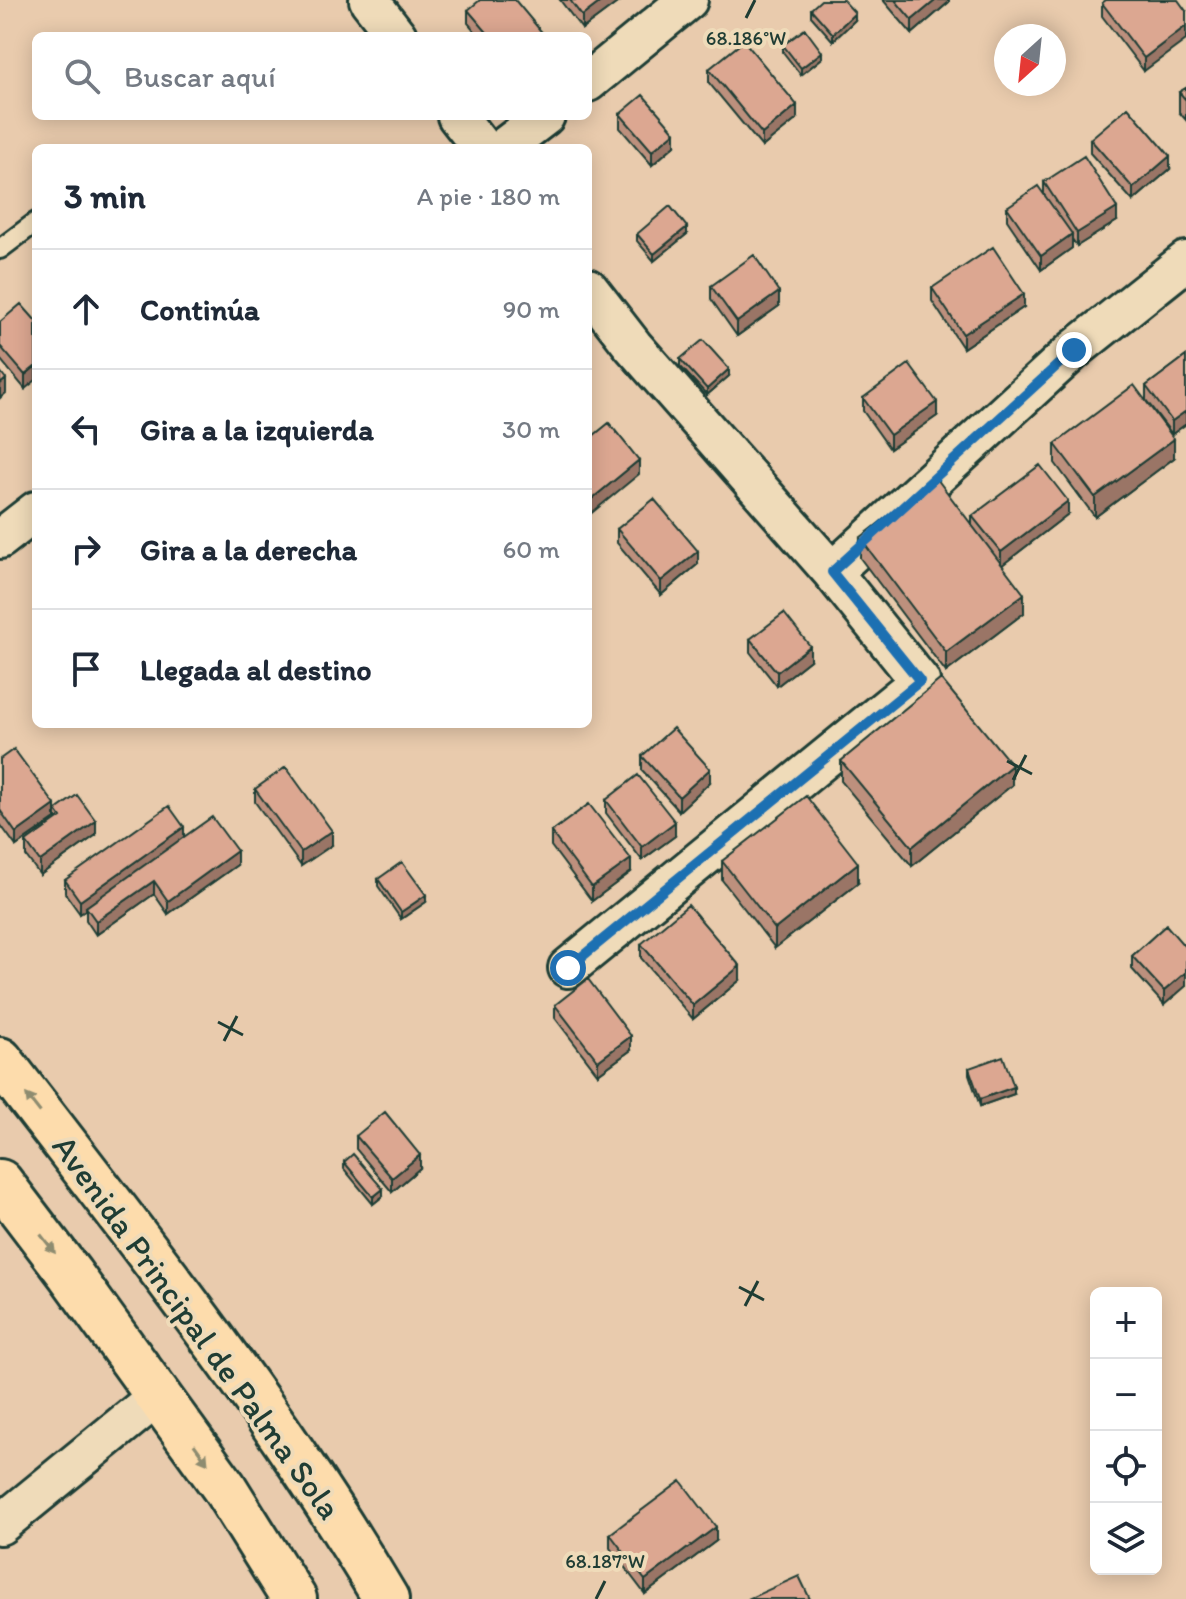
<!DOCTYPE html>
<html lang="es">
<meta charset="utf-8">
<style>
:root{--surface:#fff;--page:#f6f6f7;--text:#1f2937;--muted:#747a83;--line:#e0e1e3}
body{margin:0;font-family:Itim,sans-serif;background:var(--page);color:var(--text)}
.controls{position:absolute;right:24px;bottom:24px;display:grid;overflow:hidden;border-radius:12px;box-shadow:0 4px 20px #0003}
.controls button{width:72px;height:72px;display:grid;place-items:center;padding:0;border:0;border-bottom:2px solid var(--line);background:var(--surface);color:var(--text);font:40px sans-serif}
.compass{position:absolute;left:994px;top:24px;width:72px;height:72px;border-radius:50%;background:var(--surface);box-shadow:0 4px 20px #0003;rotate:207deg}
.stop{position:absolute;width:24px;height:24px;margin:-18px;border:6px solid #1f6fb2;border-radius:50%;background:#fff}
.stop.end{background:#1f6fb2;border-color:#fff;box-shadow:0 2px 8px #0008}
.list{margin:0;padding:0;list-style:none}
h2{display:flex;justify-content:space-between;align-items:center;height:104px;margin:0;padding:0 32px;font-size:34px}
h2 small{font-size:26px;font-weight:400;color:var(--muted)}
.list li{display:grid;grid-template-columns:52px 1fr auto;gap:24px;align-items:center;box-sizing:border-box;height:120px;padding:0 32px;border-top:2px solid var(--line)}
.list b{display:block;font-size:30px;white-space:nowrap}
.list em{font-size:26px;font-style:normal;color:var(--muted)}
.icon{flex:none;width:44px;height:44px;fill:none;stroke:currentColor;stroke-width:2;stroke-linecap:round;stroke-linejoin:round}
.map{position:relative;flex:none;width:1186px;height:1599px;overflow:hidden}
.search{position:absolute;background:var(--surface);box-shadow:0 4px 20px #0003;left:32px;top:32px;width:560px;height:88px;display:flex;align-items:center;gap:20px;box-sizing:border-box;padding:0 28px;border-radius:12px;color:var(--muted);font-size:30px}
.panel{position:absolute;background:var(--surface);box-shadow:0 4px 20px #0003;left:32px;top:144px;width:560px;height:584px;border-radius:12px}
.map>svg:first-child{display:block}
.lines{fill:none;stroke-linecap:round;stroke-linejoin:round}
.lane-casing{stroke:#1f3d34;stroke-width:24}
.street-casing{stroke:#1f3d34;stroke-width:44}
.highway-casing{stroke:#1f3d34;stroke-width:50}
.lane{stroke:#efdbb9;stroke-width:18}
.street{stroke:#efdbb9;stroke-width:38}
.highway{stroke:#fddcac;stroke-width:44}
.wall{fill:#bd907d;stroke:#1f3d34;stroke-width:2}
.shaded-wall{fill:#9a7566;stroke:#1f3d34;stroke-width:2}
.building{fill:#dca791;stroke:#1f3d34;stroke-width:2}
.oneway{fill:#8e8c70}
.route{stroke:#1f6fb2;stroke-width:10}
.ticks{fill:none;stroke:#1f3d34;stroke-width:3}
.labels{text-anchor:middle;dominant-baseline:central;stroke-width:8;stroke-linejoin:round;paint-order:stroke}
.street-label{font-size:34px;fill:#1f3d34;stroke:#efdbb9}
.ticks-label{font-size:20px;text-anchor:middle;fill:#1f3d34;stroke:#efdbb9;stroke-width:8;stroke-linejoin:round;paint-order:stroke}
</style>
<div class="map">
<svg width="1186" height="1599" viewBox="0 0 1186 1599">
<rect width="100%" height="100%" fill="#e9cbad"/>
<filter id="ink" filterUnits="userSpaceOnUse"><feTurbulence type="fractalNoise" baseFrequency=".0125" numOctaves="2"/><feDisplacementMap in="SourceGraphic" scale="16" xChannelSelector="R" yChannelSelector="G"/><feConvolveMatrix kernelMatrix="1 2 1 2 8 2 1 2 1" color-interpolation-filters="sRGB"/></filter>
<g filter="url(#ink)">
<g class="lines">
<g class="lane-casing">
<path id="lane" d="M0,249L36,222"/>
</g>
<g class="street-casing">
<path id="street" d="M369,0L397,36
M588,82L688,0
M457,116L482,148
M503,148L545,116
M0,539L36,511
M832,572L1074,350L1186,261
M568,968L920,681L832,572L633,346L588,288
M0,1525L158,1396"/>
</g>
<g class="highway-casing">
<path id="highway" d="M0,1060C135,1235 274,1409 386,1599
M0,1182L70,1274L224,1487L294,1599"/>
</g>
<use href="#lane" class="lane"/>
<use href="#street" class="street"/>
<use href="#highway" class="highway"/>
</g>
<path class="wall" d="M560,0H621L582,29Z
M883,0H949V2L912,34Z
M1102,3L1186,11L1144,71L1102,16Z
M811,9L855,20L833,41L811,16Z
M468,10L545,36H479L468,23Z
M783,45L822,58L801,75L783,52Z
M709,69L797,119L762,147L709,83Z
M1186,88V120L1179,112V92Z
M620,114L675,145L652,165L620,128Z
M1090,139L1170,169L1133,201L1090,153Z
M1044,182L1117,221L1077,246L1072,239V248L1041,270L1007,220V207L1044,193Z
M637,234H687L654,261L637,241Z
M711,286L779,306L737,336L711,299Z
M932,288L1024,307L963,348L932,301Z
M36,321L25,389L0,359V322Z
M1186,356V424L1172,434L1146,400V386Z
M680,359L729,376L707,395L680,366Z
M863,398L937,416L890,449L863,411Z
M1055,444L1174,458L1095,517L1055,463Z
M1068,514L1002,565L1024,613L946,672L860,558V538L972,526V516Z
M617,529L698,564L661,595L617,543Z
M750,639L810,660L777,686L750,652Z
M642,756L710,782L679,811L642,770Z
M0,759L55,819L16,846L0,824Z
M841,761L1012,785L912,866L841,781Z
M255,789L332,845L301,866L255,802Z
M606,800L675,836L642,860L606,813Z
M56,810L96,835L40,875L26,856V842L56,821Z
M551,832L631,872L592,901L551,846Z
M184,837L237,865L168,914L154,894L96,935L86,920V910L80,914L65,893V880Z
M722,861L858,883L775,948L722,880Z
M378,879L426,902L401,919L378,886Z
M1166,925L1164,1005L1132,969V956Z
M641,944L740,980L693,1019L641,958Z
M555,1005L631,1050L598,1074L555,1018Z
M969,1068L1014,1094L980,1106L969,1074Z
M356,1136L420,1168L392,1192L356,1149Z
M344,1162L383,1196L373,1204L344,1169Z
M610,1534L716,1541L645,1594L610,1548Z"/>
<path class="shaded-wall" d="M603,0H621L582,29V16Z
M936,0H949V2L912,34V20Z
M855,13V20L833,41V34Z
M1186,26V40L1144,71V58Z
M822,52V58L801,75V68Z
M797,105V119L762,147V134Z
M675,132V145L652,165V151Z
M1170,156V169L1133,201V188Z
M1117,208V221L1077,246V233Z
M687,227V234L654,261V254Z
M1072,234V248L1041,270V256Z
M779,292V306L737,336V322Z
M1024,294V307L963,348V334Z
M36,366V380L25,389V375Z
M729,369V376L707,395V389Z
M6,379V393L0,398V384Z
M937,402V416L890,449V435Z
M1186,411V424L1172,434V421Z
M1174,439V458L1095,517V497Z
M639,460V474L588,516V502Z
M1068,501V514L1001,566V552Z
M698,551V564L661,595V581Z
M1024,594V613L946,672V652Z
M810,646V660L777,686V672Z
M1012,765V785L912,866V847Z
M710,769V782L679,811V797Z
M55,805V819L16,846V833Z
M96,821V835L40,875V861Z
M675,822V836L642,860V847Z
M184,827V840L86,907V910L80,914V901Z
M332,831V845L301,866V852Z
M237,851V865L168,914V901Z
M631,859V872L592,901V887Z
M858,863V883L775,948V929Z
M154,881V894L96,935V921Z
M426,895V902L401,919V912Z
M740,966V980L693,1019V1005Z
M1186,972V986L1164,1005V991Z
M631,1036V1050L598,1074V1061Z
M1014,1087V1094L980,1106V1099Z
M420,1155V1168L392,1192V1178Z
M383,1189V1196L373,1204V1197Z
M716,1527V1541L645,1594V1580Z"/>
<path class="building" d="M480,0H515L545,36H490L468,10Z
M570,0H603L582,16Z
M821,0H843L855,13L833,34L811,9Z
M895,0H936L912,20Z
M1106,0H1178L1186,11V26L1144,58L1102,3Z
M805,29L822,52L801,68L783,45Z
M744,41L797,105L762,134L709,69Z
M1186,88V100L1179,92Z
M643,95L675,132L652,151L620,114Z
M1128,107L1170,156L1133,188L1090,139Z
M1084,156L1117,208L1077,233L1044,182Z
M1038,186L1072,234L1041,256L1007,207Z
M670,206L687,227L654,254L637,234Z
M993,247L1024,294L963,334L932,288Z
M754,255L779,292L737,322L711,286Z
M21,304L36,321V366L25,375L0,346V322Z
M703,340L729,369L707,389L680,359Z
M1186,356V411L1172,421L1146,386Z
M909,364L937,402L890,435L863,398Z
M0,371L6,379L0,384Z
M1134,385L1174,439L1095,497L1055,444Z
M609,423L639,460L588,502V440Z
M1040,465L1068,501L1001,552L972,516Z
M937,479L1024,594L946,652L860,538Z
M654,499L698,551L661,581L617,529Z
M784,613L810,646L777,672L750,639Z
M941,679L1012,765L912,847L841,761Z
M673,728L710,769L679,797L642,756Z
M14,749L55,805L16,833L0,810V759Z
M286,767L332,831L301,852L255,789Z
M638,775L675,822L642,847L606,800Z
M77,795L96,821L40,861L26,842L61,817L56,810Z
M806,796L858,863L775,929L722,861Z
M589,804L631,859L592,887L551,832Z
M169,806L184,827L80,901L65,880Z
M212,817L237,851L168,901L154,881L96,921L86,907Z
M402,862L426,895L401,912L378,879Z
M688,905L740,966L693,1005L641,944Z
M1166,925L1186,948V972L1164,991L1132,956Z
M588,979L631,1036L598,1061L555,1005Z
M1003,1056L1014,1087L980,1099L969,1068Z
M385,1112L420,1155L392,1178L356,1136Z
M353,1154L383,1189L373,1197L344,1162Z
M681,1481L716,1527L645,1580L610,1534Z
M799,1576L810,1599H748Z"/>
<defs><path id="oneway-solid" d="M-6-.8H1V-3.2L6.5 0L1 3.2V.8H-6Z" transform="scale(2)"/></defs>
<g class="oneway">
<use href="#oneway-solid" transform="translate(33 1103) rotate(-128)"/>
<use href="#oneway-solid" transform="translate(48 1244) rotate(52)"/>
<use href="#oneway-solid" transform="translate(201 1454) rotate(54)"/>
</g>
</g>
<g class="lines" filter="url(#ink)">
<path class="route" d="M568,968L920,681L832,572L1074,350"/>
</g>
<path class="ticks" d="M746,18L755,0M1007,761L1032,774M1013,780L1026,755M218,1022L243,1035M224,1041L237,1016M739,1287L764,1300M745,1306L758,1281M596,1599L605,1581"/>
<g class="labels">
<g class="street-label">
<text transform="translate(197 1327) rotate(54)">Avenida Principal de Palma Sola</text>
</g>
</g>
<g class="ticks-label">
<text x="746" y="45">68.186°W</text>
<text x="605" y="1568">68.187°W</text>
</g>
</svg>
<div class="controls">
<button>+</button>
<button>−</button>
<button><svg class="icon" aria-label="locate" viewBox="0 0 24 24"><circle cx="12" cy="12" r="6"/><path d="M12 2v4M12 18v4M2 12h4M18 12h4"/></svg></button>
<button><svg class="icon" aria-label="layers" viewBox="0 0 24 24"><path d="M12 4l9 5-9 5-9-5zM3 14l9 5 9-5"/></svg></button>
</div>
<svg class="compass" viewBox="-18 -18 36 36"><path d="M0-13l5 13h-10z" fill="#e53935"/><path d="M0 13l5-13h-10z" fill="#747a83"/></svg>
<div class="stop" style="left:568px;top:968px"></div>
<div class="stop end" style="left:1074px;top:350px"></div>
<div class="search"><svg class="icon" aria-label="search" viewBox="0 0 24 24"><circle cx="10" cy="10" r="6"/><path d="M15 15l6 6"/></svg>Buscar aquí</div>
<section class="panel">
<h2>3 min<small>A pie · 180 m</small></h2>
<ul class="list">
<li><svg class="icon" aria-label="ahead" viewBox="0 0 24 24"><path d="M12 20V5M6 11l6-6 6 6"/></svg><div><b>Continúa</b></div><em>90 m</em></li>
<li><svg class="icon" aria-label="left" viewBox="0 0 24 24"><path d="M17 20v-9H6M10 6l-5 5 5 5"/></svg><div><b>Gira a la izquierda</b></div><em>30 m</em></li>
<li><svg class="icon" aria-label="right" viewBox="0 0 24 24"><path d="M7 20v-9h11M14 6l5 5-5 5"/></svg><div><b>Gira a la derecha</b></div><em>60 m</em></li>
<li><svg class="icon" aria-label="arrive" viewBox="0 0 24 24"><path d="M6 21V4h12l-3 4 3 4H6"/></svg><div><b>Llegada al destino</b></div></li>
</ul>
</section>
</div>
